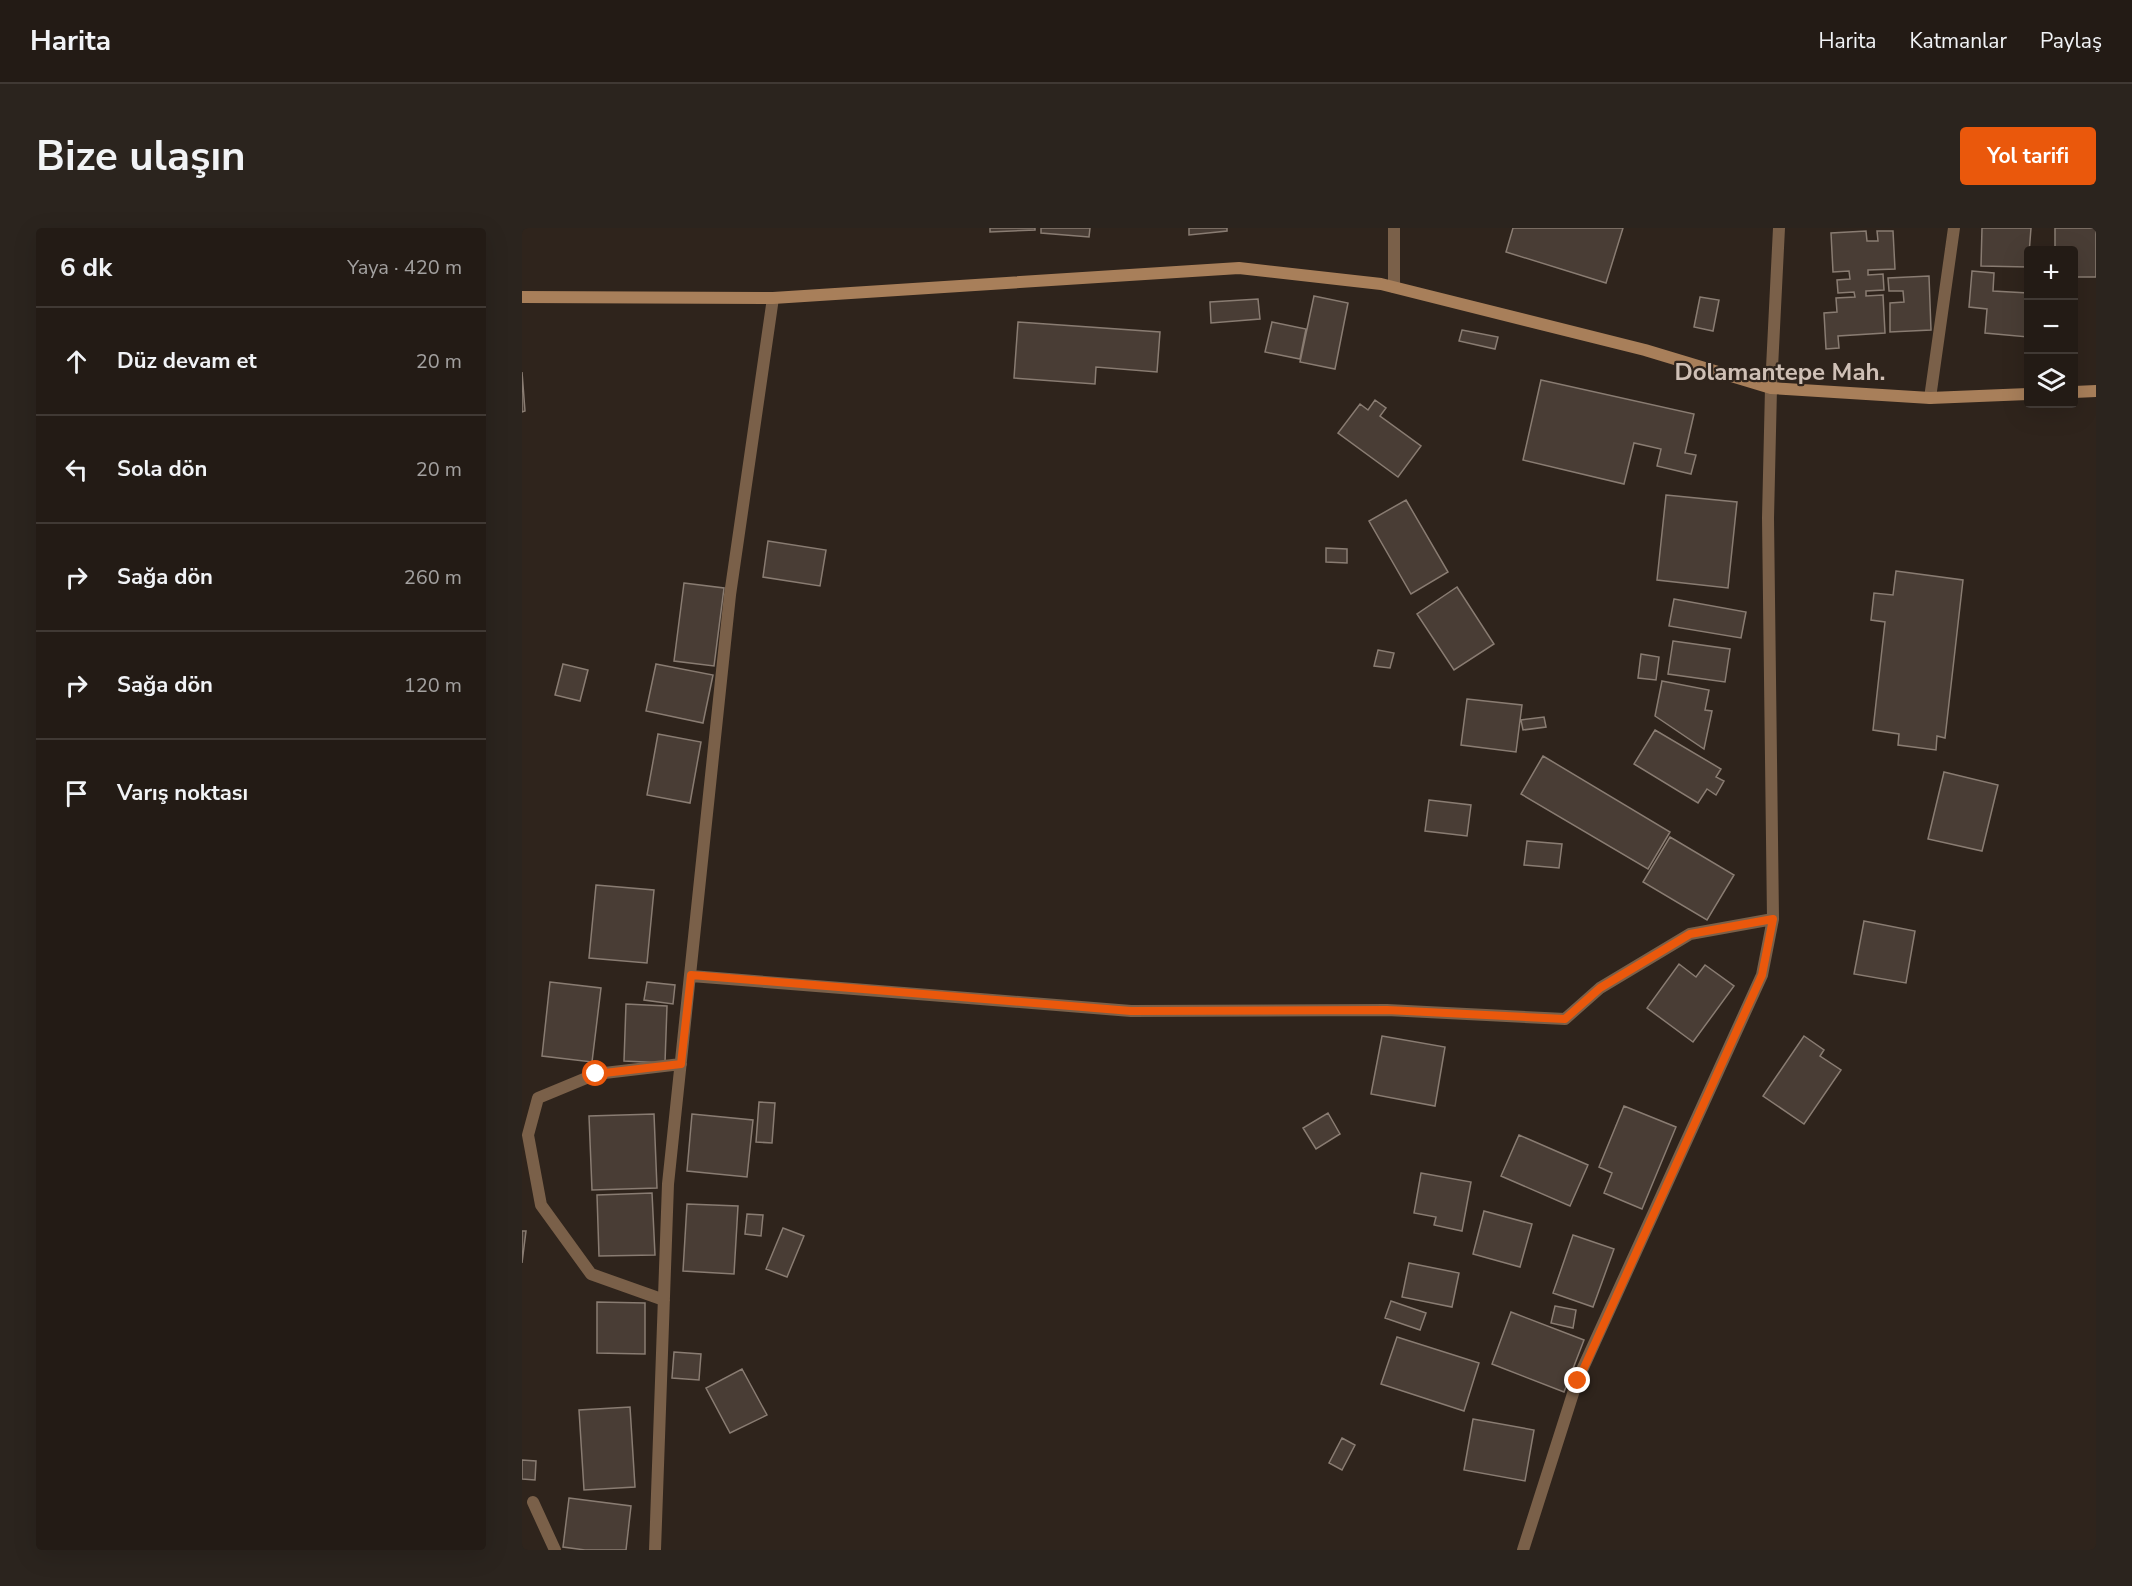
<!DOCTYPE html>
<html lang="tr">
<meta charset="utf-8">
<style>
:root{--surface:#231b15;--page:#2b241e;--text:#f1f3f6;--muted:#a3a1a0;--line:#403934;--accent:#ea580c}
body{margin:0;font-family:"Nunito Sans",sans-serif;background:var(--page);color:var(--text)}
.controls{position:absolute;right:18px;top:18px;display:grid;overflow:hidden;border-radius:6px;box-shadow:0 6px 24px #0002}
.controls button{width:54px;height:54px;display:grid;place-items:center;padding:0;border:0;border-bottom:2px solid var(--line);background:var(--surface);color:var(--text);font:30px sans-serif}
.stop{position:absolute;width:18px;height:18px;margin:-14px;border:4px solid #ea580c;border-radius:50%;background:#fff}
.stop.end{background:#ea580c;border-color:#fff;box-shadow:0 2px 6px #0008}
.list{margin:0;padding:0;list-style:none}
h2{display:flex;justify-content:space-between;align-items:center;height:78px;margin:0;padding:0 24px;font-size:26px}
h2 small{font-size:20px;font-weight:400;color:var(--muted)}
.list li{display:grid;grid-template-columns:39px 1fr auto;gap:18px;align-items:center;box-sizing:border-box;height:108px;padding:0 24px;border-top:2px solid var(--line)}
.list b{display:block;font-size:22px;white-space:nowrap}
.list em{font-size:20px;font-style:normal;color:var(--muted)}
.icon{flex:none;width:33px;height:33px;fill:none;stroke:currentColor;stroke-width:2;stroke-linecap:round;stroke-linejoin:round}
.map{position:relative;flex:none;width:1574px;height:1322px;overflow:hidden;border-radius:6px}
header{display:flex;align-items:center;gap:36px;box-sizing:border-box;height:84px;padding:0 30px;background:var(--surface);border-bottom:2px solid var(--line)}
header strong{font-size:28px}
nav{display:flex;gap:33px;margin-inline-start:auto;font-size:21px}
.intro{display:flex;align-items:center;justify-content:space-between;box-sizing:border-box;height:144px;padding:0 36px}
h1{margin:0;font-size:42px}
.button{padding:15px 27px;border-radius:6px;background:var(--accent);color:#fff;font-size:21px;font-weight:700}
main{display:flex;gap:36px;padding:0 36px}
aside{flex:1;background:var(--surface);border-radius:6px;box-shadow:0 6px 24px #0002}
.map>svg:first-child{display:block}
.building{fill:#493d35;stroke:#897c72;stroke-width:1.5}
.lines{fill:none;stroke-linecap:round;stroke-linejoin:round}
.street{stroke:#7a6049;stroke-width:12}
.secondary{stroke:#a87f5a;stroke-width:12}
.route{stroke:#ea580c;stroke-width:8}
.labels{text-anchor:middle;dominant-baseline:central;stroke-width:4.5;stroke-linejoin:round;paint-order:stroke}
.district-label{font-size:24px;font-weight:bold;fill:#cfc0b6;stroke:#2f241c}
</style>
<header>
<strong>Harita</strong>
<nav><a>Harita</a><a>Katmanlar</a><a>Paylaş</a></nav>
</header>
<div class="intro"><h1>Bize ulaşın</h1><a class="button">Yol tarifi</a></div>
<main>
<aside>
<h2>6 dk<small>Yaya · 420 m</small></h2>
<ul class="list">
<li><svg class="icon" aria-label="ahead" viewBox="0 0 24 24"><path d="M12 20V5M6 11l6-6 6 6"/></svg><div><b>Düz devam et</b></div><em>20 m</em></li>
<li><svg class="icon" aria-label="left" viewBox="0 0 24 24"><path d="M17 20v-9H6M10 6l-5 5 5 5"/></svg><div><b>Sola dön</b></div><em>20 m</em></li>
<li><svg class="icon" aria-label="right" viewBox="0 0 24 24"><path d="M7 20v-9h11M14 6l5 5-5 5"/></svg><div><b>Sağa dön</b></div><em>260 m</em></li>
<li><svg class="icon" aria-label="right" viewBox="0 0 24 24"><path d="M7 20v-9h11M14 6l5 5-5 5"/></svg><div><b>Sağa dön</b></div><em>120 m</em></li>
<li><svg class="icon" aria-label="arrive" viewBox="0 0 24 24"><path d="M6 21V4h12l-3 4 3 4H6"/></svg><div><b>Varış noktası</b></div></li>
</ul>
</aside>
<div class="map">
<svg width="1574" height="1322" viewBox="0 0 1574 1322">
<rect width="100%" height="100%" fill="#2f241c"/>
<path class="building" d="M468,0H513V2L468,4Z
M519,0H568L567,9L519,5Z
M667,0H705V3L667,7Z
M991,0H1101L1084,55L984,24Z
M1460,0H1509L1506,39L1459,38Z
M1533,0H1574V49H1552V22H1533Z
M1344,3L1345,13H1356L1355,3H1371L1373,41L1346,42V47L1361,46L1362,62L1344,63V68L1361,67L1363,105L1316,108L1317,120L1304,121L1302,85L1315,84L1314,70L1333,69L1332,64L1316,65L1315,52L1328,51L1327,43L1311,44L1309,5Z
M1450,43L1472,45L1471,63L1506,65V109L1463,105L1465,81L1447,79Z
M1407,48L1409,102L1368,104V75L1382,74L1381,63H1367L1366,50Z
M792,68L826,75L813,141L778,134Z
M1178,69L1197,72L1191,103L1172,99Z
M736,71L738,91L689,95L688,74Z
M496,94L638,104L635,144L574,139L573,156L492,150Z
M750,94L784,101L778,131L743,124Z
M940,102L976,109L973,121L937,113Z
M0,144L3,183L0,184Z
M1019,152L1172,186L1163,225L1174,227L1169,246L1135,238L1139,221L1112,215L1102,256L1001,232Z
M853,172L864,180L858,188L899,218L876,249L816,205L838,176L846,182Z
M1144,267L1215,274L1206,360L1135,352Z
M884,272L926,344L889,366L847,293Z
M246,313L304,322L298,358L241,349Z
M804,320L825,321V335L804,334Z
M1374,343L1441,352L1423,510L1415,508L1414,522L1376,517L1377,506L1351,502L1363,394L1349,392L1352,365L1371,367Z
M162,355L202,360L192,438L152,433Z
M935,359L972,416L932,442L895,386Z
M1152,371L1224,384L1219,410L1147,398Z
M1151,413L1208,421L1203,454L1146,446Z
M856,422L872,425L868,440L852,438Z
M1119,426L1137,429L1134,452L1116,450Z
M41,436L66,442L58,473L33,467Z
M134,436L191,447L181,495L124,483Z
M1140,453L1187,462L1183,482L1190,483L1182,521L1133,488Z
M945,471L1000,477L994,524L939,517Z
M1022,489L1024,499L1001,502L999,492Z
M1133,502L1199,541L1194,549L1202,553L1194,567L1185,561L1176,575L1112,536Z
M136,506L179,514L168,575L125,567Z
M1021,528L1148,604L1126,641L999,566Z
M1422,544L1476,557L1460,623L1406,611Z
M907,572L949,577L945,608L903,603Z
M1148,609L1212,647L1185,692L1121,654Z
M1005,613L1040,616L1037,640L1002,637Z
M74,657L132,662L125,735L67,730Z
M1342,693L1393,703L1384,755L1332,746Z
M1157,736L1174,749L1183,737L1212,758L1171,814L1125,780Z
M28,754L79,760L70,834L20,828Z
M125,754L153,757L151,776L122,772Z
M104,776L145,778L143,835L102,833Z
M860,808L923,819L913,878L849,866Z
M1282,808L1302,822L1298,828L1319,842L1282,896L1241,868Z
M237,874L253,875L250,915L234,914Z
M1102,878L1154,899L1120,981L1082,965L1090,945L1077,939Z
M806,885L818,906L794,921L781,900Z
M132,886L135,960L70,962L67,888Z
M170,886L231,892L225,949L165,943Z
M997,907L1066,937L1048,978L979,948Z
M899,945L949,954L940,1003L912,997L914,989L892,985Z
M130,965L133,1027L77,1028L75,967Z
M165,976L216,978L212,1046L161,1043Z
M962,983L1010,996L998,1039L951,1026Z
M225,986L241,987L239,1008L223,1006Z
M261,1000L282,1008L265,1049L244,1041Z
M0,1003H4L0,1035Z
M1051,1007L1092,1021L1071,1079L1031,1065Z
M887,1035L937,1045L930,1079L880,1069Z
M869,1073L904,1085L898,1102L863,1090Z
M75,1074L123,1075V1126L75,1125Z
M1033,1078L1054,1082L1051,1100L1029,1095Z
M989,1084L1062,1112L1042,1164L970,1136Z
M875,1109L957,1135L942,1183L859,1156Z
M152,1124L179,1126L177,1152L150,1150Z
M220,1141L245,1187L208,1205L184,1160Z
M108,1179L113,1259L62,1262L57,1182Z
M951,1191L1012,1202L1003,1253L942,1242Z
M820,1210L833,1217L820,1242L807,1235Z
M0,1232L14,1233L13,1252L0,1251Z
M47,1270L109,1278L104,1322H63L41,1319Z"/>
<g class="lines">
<path class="street" d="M872,0V59
M1408,170L1432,0
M169,748L609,783L865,782L1043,791L1078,760L1168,706L1251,691
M142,1072L69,1046L19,977L6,907L16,870L74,846L159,836
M11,1274L33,1322
M133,1322L146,956L208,367L251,70
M1001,1322L1055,1153L1240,747L1251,691L1246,290L1249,160L1257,0"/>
<path class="secondary" d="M0,69L251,70L717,40L859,56L1123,122L1249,160L1408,170L1506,166
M1552,164L1574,163"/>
</g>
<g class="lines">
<path class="route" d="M74,846L159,836L169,747L609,783L865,782L1043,791L1078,760L1168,706L1251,691L1240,747L1056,1153"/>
</g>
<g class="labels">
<g class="district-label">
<text x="1258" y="144">Dolamantepe Mah.</text>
</g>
</g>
</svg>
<div class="controls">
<button>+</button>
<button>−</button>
<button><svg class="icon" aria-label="layers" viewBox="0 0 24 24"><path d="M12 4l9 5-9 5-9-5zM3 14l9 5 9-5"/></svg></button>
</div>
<div class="stop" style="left:74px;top:846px"></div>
<div class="stop end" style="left:1056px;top:1153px"></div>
</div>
</main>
